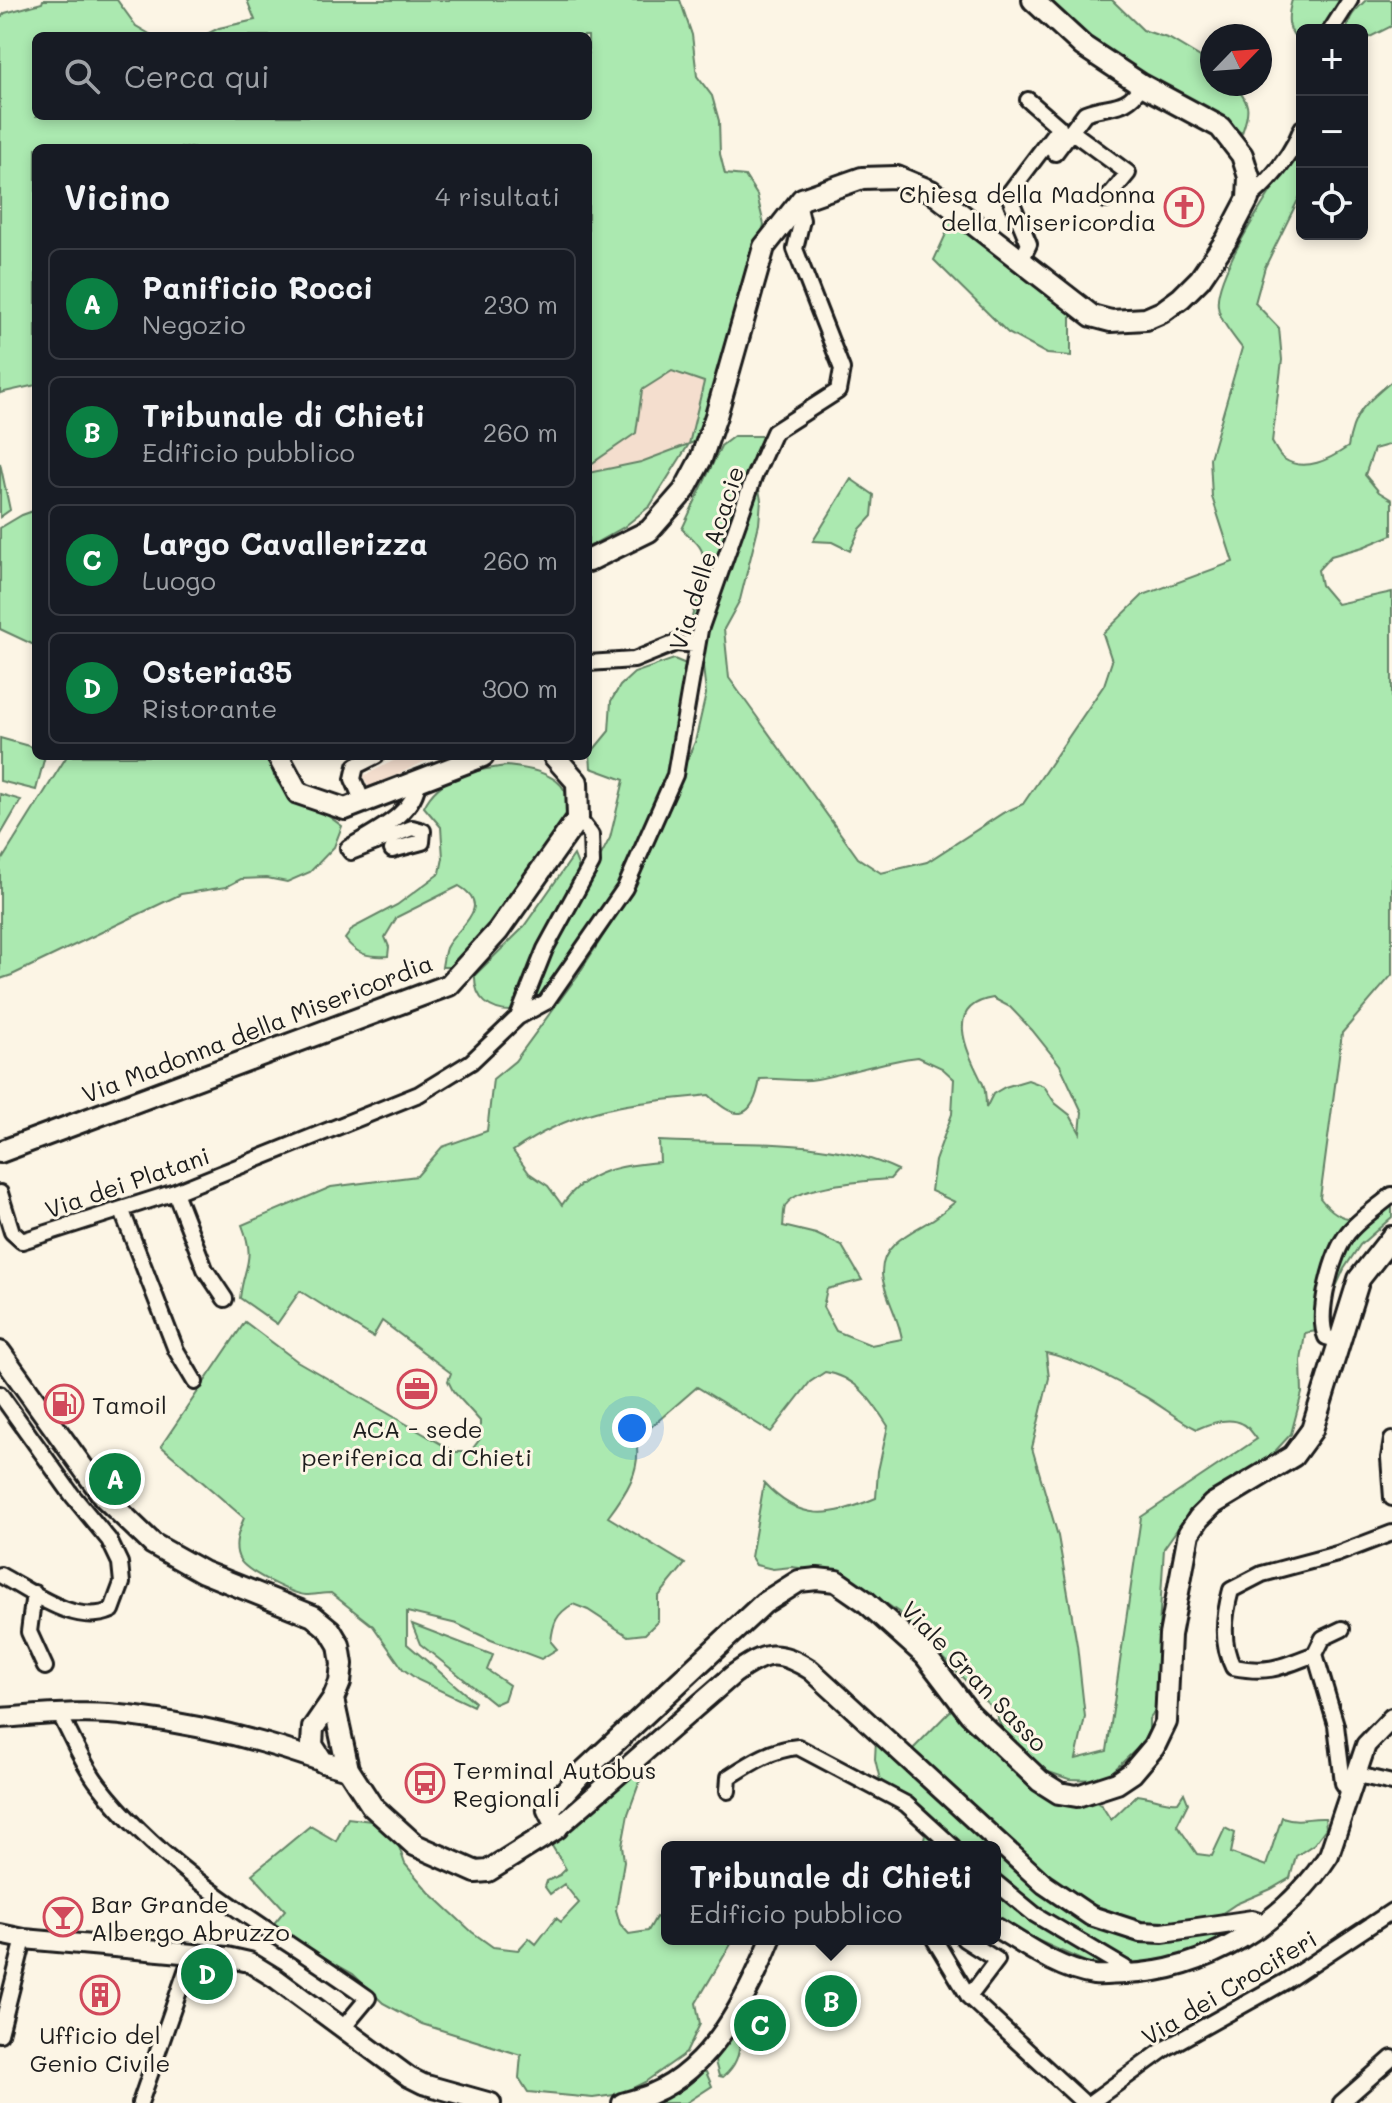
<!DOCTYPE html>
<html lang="it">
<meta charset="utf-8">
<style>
:root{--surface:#171b24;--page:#242831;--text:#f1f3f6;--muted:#9ea1a6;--line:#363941;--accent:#0b8043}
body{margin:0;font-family:Mali,sans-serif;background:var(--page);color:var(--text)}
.controls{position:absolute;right:24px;top:24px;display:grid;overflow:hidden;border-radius:12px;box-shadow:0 4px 12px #0003}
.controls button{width:72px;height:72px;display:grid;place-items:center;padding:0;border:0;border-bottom:2px solid var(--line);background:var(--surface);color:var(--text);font:40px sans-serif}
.compass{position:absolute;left:1200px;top:24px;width:72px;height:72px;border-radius:50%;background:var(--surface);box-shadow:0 4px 12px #0003;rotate:65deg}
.you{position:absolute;left:632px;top:1428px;width:28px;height:28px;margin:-20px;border:6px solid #fff;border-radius:50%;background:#1a73e8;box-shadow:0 0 0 12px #1a73e833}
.badge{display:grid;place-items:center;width:52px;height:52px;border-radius:50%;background:var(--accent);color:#fff;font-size:26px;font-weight:700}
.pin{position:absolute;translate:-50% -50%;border:4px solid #fff;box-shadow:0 2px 8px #0006}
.popup{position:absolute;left:661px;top:1841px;width:340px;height:104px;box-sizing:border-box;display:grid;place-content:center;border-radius:12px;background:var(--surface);filter:drop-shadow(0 2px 6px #0005);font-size:26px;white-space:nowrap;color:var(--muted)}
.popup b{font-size:30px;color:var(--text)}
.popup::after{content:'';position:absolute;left:50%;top:100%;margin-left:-16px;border:16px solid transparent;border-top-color:var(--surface)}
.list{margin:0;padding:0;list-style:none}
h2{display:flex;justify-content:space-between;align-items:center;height:104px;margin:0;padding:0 32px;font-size:34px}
h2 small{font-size:26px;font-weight:400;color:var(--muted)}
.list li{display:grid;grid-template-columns:52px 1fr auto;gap:24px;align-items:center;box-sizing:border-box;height:112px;margin:0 16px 16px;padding:0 16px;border:2px solid var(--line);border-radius:12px}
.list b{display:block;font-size:30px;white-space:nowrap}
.list p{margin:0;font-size:26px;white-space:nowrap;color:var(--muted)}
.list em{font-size:26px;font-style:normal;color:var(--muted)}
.icon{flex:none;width:44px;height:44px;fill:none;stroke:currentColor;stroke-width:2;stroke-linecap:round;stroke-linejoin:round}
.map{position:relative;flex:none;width:1392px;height:2103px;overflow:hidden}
.search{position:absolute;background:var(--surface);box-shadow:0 4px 12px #0003;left:32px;top:32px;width:560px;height:88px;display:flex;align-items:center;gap:20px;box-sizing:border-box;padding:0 28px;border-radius:12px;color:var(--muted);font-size:30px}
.panel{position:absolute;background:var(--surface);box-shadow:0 4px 12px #0003;left:32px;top:144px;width:560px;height:616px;border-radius:12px}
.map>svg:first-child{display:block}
.built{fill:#f4dece}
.green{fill:#abe9b0;stroke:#648266;stroke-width:2;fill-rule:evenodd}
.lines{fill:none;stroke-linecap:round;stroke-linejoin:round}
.minor-casing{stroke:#1c1c1c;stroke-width:20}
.tertiary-casing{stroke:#1c1c1c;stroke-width:24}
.secondary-casing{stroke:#1c1c1c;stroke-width:26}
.minor{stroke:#fcf5e5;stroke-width:14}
.tertiary{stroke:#fcf5e5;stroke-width:18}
.secondary{stroke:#fcf5e5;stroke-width:20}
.labels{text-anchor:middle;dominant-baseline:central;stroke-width:6;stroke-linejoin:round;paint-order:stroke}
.poi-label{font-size:24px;fill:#1c1c1c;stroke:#fcf5e5;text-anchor:start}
.street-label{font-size:24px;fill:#1c1c1c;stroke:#fcf5e5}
</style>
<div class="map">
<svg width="1392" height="2103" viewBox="0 0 1392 2103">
<rect width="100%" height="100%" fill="#fcf5e5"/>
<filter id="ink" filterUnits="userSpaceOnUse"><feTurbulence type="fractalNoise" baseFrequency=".0125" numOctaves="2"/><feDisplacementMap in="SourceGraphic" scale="16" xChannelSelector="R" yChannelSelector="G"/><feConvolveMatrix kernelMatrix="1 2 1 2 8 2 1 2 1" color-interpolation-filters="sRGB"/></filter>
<g filter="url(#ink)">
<path class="built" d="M672,371L704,382L689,444L641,462L588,473V466L636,433L642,390Z
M403,756L434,757L369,788L363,776Z"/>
<path class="green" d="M43,0H117L136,26L153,36H36V116H588V36H203L219,28L255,20L247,0H680L692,35L697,76L712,96L719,121L720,154L725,174L745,176L757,195L764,225L699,440L689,444L650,506L624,527L588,547V473L641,462L689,444L704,382L672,371L642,390L636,433L588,466V148H36V385L0,393V18L5,13L42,3Z
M1047,0H1112L1143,30L1170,39L1212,64V84H1233C1251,103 1250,110 1242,133L1123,63L1086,37Z
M1292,0H1343L1327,30H1302V43C1286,32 1287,17 1292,0Z
M1366,0H1392V26L1362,41V30H1347C1349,15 1356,10 1366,0Z
M1302,143V192L1265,267L1255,303L1279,328L1282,360L1272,442C1275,447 1279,456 1284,459C1305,473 1330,459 1348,447C1353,412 1366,403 1392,381V444L1374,449L1365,475L1379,492L1392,500V535L1363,547L1331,556L1318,570L1321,585L1337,604L1392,592V975L1342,1033L1320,1198C1345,1230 1365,1220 1392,1197V1217L1360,1245L1344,1269L1316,1331L1305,1333L1301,1361L1302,1393L1291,1434L1267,1460L1193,1507L1164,1548L1158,1644L1161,1679L1156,1709L1149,1719V1730L1142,1744L1109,1775L1099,1780L1069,1779L1034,1767L1008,1745L995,1711L900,1613L843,1574L792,1567L773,1569L756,1565L751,1557L764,1483C801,1523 830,1517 876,1498L878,1471L888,1426C872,1401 856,1376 825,1372L810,1382L771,1432L697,1387L636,1440C642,1470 626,1493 608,1517L685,1564L658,1597V1621L645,1634L628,1636L588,1610L573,1604C556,1614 553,1623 551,1642L557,1649L541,1659L491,1640L457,1624L407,1612V1644L475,1702L473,1706L418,1680L403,1669L373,1626L331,1593C323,1593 314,1595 306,1595C292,1594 247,1572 240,1560C232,1547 239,1530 244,1518L161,1446L245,1322L297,1361L455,1452H470L480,1439V1421L453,1391L448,1381L451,1373L382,1321L373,1337L300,1291L277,1324L240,1298C244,1264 256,1261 242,1225L331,1187L417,1176L442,1147L487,1131L493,1079L515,1061L578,975L619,911L695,742L706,694L700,638L690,627C693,607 706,575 703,555C701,544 689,536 682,529L721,446L734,436H763L753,457L761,500L759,524L740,600L724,629L729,678L858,858L881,873L927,862L1003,813L1023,804L1104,685L1112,661L1103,634L1143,595L1233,562L1212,497L1210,458L1242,348C1234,337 1219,320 1218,306C1213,272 1282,175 1302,143ZM993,998L1010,1007L1032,1030L1060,1065L1082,1112L1080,1133L1070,1115L1055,1103L1044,1086L1028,1080L1005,1087L993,1094L986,1108C986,1100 986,1091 983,1084C969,1055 941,1006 993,998ZM918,1057L942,1068L954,1079L952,1114L935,1161L931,1191L955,1202C947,1208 939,1216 930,1221C909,1233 881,1245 882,1274C883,1292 899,1318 902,1339L871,1345L836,1331L823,1307L827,1289L862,1280L842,1246L816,1234L783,1226C784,1221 783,1212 785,1207C793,1185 868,1181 890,1179L898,1170C827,1135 736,1146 659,1141L660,1162C622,1165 585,1170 562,1205L548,1186L529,1173L513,1151C578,1105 632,1104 709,1095C737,1123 753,1119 760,1079C780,1077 797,1083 817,1079C851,1073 883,1061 918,1057ZM1046,1353C1077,1359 1116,1381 1144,1396C1162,1406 1178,1420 1197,1429C1210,1423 1229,1416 1243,1424C1248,1426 1253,1434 1257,1439L1141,1517L1107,1751L1076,1759L1085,1717L1077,1645L1058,1536L1032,1448L1049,1378Z
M947,207L1071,306V356L1047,354L1008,333L934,260L946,234Z
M0,463L10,510L0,517Z
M851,479L874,495L872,516L860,529L850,551L832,542L813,541Z
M36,510V646L0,629V528L22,515Z
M674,659L686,664C682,696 680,730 671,761C648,847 596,920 548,993L534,998L536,980L610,838L624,780L591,768L590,754L609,731L611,701L620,686L634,673Z
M0,738L36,748V756H45L36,790L0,781Z
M67,756H271C269,789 296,798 320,811C328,815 335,821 342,826L334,847L310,872L287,882L267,878L241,879L226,887L181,894L12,975L0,979V863Z
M507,766C526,768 555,772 565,791C569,798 569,810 570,817L461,967H442C443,961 444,954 446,948C456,928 495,907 459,886L397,917L385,937L389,947L388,956C368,957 357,955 345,939L353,928L397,905L440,873L443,858L441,827L424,807C439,775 475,770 507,766Z
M0,794L21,800L0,836Z
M574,855L578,865V875L514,1011C490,1012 474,999 475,975L522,929Z
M412,1624L493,1655L487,1670L509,1685L504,1700L495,1704L420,1644Z
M957,1704L1016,1766L1096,1802L1102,1806L1111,1820L1137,1795C1152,1796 1165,1804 1178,1802L1184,1793L1188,1803L1177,1825L1197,1854L1212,1856L1225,1828L1235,1833L1231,1853L1266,1866L1282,1817C1302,1823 1307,1817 1325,1818L1326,1828L1314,1844L1296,1856L1290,1878L1271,1889L1236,1904L1209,1922L1140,1927L1116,1913L1073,1897L909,1753Z
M876,1740L992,1847H923L926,1827L908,1800L880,1780L875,1759Z
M642,1768V1775L628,1814L622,1846L624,1861L616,1910L620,1924L629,1934L648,1931L656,1917L667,1921V1939H734L696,2003L700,2024L686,2053L645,2082L621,2094L593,2098L528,2092L519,2078L521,2055L422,2024L383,2003L353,1974L271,1927L285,1910L252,1874L310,1826L336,1841L348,1818L371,1821L397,1841L405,1864L429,1892L472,1932L493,1947L518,1950L529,1938L536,1944L556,1918L561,1922L579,1903L564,1884L550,1894L545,1887L547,1881L560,1875L566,1869L549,1841L578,1824Z
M995,1850L1087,1923L1113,1933L1140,1940L1164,1941L1228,1932L1226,1942L1188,1959L1117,1968L1090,1964L1017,1931L995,1918Z
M735,2033L741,2039C739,2055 736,2066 723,2077L719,2076L714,2058L731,2034Z
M700,2071L706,2072L712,2086L686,2103H650Z"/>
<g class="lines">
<g class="minor-casing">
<path id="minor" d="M1331,30L1350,0
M1071,131L1128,173L1106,200
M1055,153L1085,113C1111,103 1125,112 1142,85
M1248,199C1271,180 1291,156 1302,128
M1021,261L1029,244L1010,198V192L1059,127L1028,100
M588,663L634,660L676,643L697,645
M363,802L353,779L356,766L376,756
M392,850L422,842L423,831L412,828L351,852L348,848C373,832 415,815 418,781
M518,1017L546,1002L625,888L675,775L700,630L754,477L774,432L838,391L842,369L795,249L802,220L798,203
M175,1192L205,1269L225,1299
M0,1193L12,1232L22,1241L175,1192L419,1094L471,1062L518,1017L545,949L592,863L591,835L578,818
M122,1211L176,1350L195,1382
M1340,1341L1326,1337C1316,1314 1332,1253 1348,1233C1359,1219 1378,1207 1392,1195
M0,1394L72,1495L109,1540L120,1563L122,1583L112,1610C76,1627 32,1592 0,1575
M1392,1440L1389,1458L1392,1498
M34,1593L29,1632L45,1667
M1315,1654L1323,1638L1342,1629
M60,1715C72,1737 83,1765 99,1785C170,1877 275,1931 368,1998L343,2028
M1354,1774L1392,1783
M728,1791L729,1777C751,1763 772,1749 798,1747L906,1804L953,1847
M1350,1793L1343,1783L1336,1725L1315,1654C1281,1667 1270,1674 1233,1667C1221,1644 1224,1615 1231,1590L1262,1574L1337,1554L1392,1533
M995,1882L1034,1914L1125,1968L1129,1974
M934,1939L969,1997L1084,2103
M964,1939L997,1960L969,1997
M0,2034L24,1939
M140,2103L192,1954
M1090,2103L1166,2048L1286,1981L1392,1911
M1341,2103L1392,2058"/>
</g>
<g class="tertiary-casing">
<path id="tertiary" d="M0,1718C42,1715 88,1710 130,1716C195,1724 262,1740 323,1762
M557,1828L734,1674C766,1651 777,1649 811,1670L1044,1884L1091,1916L1140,1932L1163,1933L1252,1920L1261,1923
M995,1927C1025,1945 1059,1970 1094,1975C1104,1976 1115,1974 1125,1974C1206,1972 1285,1922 1329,1855L1366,1745L1392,1718
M0,1934L24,1939L227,1957L249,1962L275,1978L409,2077L423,2084L491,2103
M622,2103C631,2100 642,2098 651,2094C712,2069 748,1996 771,1939"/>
</g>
<g class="secondary-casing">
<path id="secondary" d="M588,561L649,531L684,491L701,459L716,416L764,247L802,199L862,178L897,177L931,191L1092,316L1111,321L1146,319L1162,312L1181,298L1200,279L1227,239L1248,199L1249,177L1242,155L1220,127L1142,85L1083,46L1033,0
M278,756L298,793L345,809L483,756
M0,1152L449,985L498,931L578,818L577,782L554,756
M0,1352L104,1497L153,1544L203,1572L313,1616L330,1630L339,1645L342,1664L340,1682L333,1699L313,1728L312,1745L323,1762L348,1769
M333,1699L348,1769L372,1806L415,1845L476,1872L488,1871L557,1828L548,1810L585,1770L764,1603L799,1581L817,1579L836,1581L865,1601L925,1655L970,1714L1040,1781L1059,1793L1077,1796L1117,1783L1132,1773L1154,1747L1166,1722L1170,1635L1189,1533L1199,1518L1213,1504L1293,1456L1312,1430L1359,1279L1392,1237"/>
</g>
<use href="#minor" class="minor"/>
<use href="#tertiary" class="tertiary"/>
<use href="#secondary" class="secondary"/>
</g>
</g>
<defs>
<g id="church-ring" transform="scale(2)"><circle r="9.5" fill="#fcf5e5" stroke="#d1495b" stroke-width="1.5"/><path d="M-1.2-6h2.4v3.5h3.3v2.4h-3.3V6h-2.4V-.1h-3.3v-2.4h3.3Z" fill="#d1495b"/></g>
<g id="office-ring" transform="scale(2)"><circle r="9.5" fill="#fcf5e5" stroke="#d1495b" stroke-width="1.5"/><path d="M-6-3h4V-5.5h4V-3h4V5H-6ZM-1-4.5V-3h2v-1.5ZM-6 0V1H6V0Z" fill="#d1495b"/></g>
<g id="fuel-ring" transform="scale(2)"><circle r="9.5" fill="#fcf5e5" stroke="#d1495b" stroke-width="1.5"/><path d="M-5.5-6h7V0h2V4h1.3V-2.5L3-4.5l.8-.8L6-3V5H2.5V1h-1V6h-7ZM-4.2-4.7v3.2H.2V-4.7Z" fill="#d1495b"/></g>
<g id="bus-ring" transform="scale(2)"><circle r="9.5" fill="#fcf5e5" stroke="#d1495b" stroke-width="1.5"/><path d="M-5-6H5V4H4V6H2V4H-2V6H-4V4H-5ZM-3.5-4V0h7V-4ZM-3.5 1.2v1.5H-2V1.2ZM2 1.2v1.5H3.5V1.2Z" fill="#d1495b"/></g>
<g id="bar-ring" transform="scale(2)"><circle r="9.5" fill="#fcf5e5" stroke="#d1495b" stroke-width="1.5"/><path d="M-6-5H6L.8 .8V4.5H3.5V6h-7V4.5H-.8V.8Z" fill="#d1495b"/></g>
<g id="building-ring" transform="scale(2)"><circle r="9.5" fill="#fcf5e5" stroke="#d1495b" stroke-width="1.5"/><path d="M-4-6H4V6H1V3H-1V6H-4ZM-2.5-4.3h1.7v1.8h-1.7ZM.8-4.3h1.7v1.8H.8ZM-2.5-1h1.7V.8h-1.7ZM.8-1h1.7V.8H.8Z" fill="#d1495b"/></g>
</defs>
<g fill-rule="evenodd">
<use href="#church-ring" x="1184" y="207"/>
<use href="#office-ring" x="417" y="1389"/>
<use href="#fuel-ring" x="64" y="1404"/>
<use href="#bus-ring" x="425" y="1783"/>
<use href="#bar-ring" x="63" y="1917"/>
<use href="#building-ring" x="100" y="1995"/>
</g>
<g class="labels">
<g class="poi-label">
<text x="1156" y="193" text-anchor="end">Chiesa della Madonna<tspan x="1156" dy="28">della Misericordia</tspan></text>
<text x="92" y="1404">Tamoil</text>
<text x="417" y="1428" text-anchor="middle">ACA - sede<tspan x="417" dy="28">periferica di Chieti</tspan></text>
<text x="453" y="1769">Terminal Autobus<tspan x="453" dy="28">Regionali</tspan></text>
<text x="91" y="1903">Bar Grande<tspan x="91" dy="28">Albergo Abruzzo</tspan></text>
<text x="100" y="2034" text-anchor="middle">Ufficio del<tspan x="100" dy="28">Genio Civile</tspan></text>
</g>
<g class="street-label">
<text transform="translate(706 558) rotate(-72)">Via delle Acacie</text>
<text transform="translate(257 1028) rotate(-21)">Via Madonna della Misericordia</text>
<text transform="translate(127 1182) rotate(-19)">Via dei Platani</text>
<text transform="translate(975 1676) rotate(46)">Viale Gran Sasso</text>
<text transform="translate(1229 1987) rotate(-31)">Via dei Crociferi</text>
</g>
</g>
</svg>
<div class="controls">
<button>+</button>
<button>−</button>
<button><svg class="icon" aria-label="locate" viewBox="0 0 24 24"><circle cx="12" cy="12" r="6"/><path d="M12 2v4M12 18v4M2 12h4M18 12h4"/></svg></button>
</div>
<svg class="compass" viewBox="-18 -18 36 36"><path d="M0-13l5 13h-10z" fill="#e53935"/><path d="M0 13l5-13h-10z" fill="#9ea1a6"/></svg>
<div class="you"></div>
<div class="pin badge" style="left:115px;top:1479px">A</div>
<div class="pin badge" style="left:831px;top:2001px">B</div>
<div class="popup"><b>Tribunale di Chieti</b>Edificio pubblico</div>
<div class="pin badge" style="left:760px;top:2025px">C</div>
<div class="pin badge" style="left:207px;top:1974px">D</div>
<div class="search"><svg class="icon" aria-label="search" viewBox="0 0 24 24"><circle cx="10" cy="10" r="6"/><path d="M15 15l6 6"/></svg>Cerca qui</div>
<section class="panel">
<h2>Vicino<small>4 risultati</small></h2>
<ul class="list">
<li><span class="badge">A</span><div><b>Panificio Rocci</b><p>Negozio</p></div><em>230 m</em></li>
<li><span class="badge">B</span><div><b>Tribunale di Chieti</b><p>Edificio pubblico</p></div><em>260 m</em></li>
<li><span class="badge">C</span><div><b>Largo Cavallerizza</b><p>Luogo</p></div><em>260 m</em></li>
<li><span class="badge">D</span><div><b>Osteria35</b><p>Ristorante</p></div><em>300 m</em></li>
</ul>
</section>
</div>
